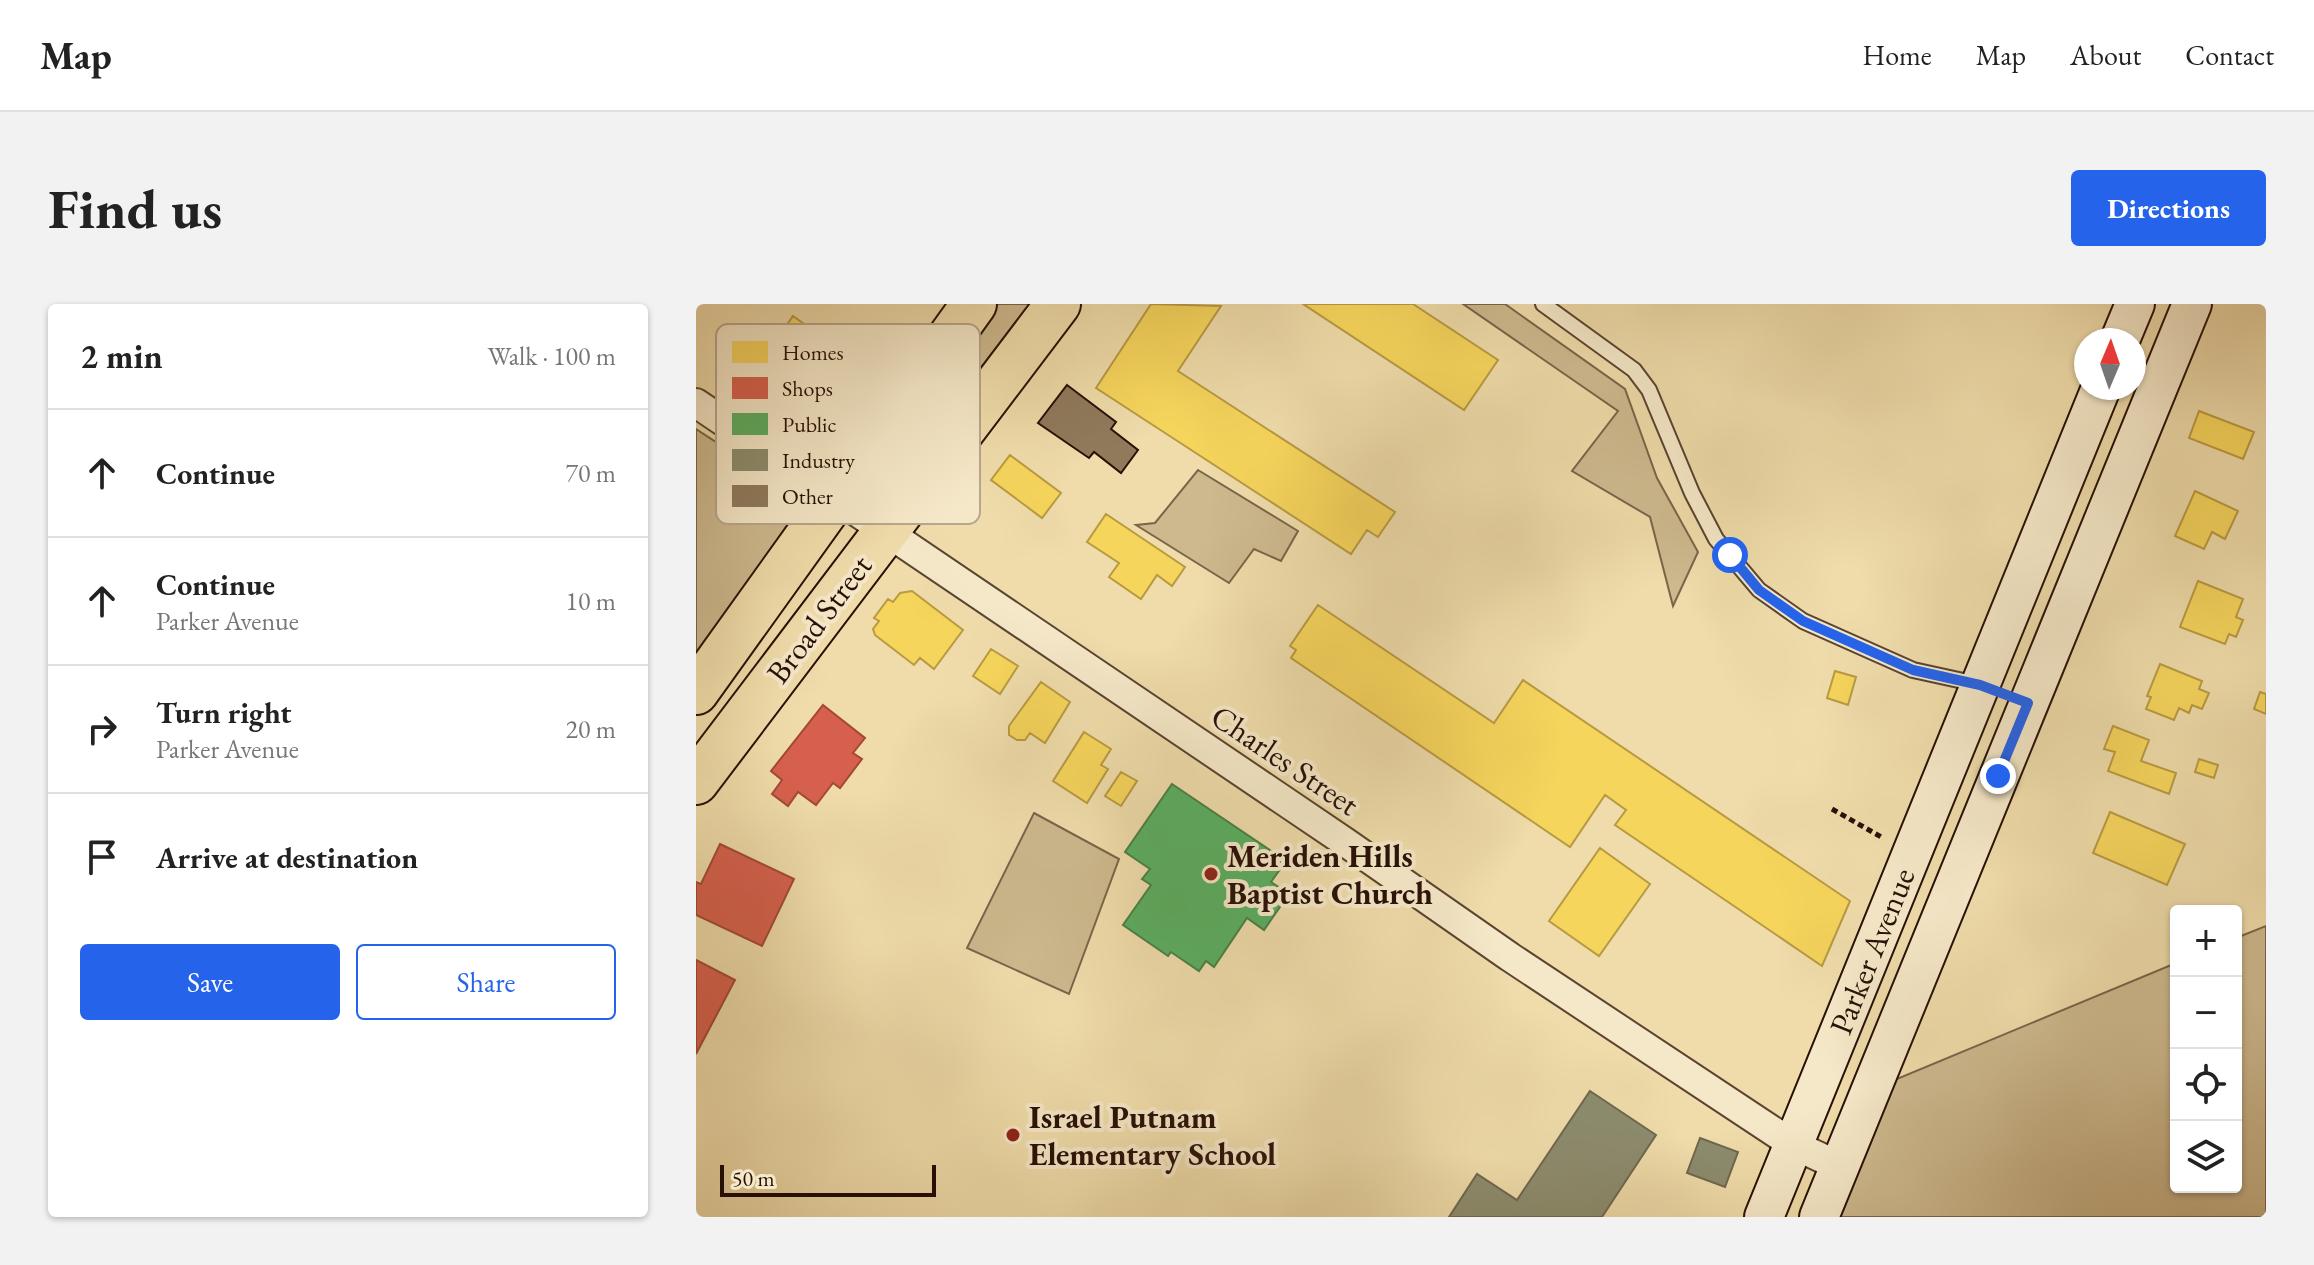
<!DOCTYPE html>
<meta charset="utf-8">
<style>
:root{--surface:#fff;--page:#f2f2f2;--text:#222;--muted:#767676;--line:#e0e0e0;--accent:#2563eb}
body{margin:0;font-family:"EB Garamond",serif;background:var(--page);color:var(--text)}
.controls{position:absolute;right:24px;bottom:24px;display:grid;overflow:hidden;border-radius:8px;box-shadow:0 2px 6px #0004}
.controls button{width:72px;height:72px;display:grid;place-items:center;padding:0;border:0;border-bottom:2px solid var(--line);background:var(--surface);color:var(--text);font:40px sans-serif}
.compass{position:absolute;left:1378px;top:24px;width:72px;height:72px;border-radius:50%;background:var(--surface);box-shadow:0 2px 6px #0004;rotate:2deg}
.scale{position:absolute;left:24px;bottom:20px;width:216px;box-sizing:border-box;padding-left:8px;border:4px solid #281007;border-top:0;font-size:22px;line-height:28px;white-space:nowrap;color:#281007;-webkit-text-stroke:6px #f5e8c8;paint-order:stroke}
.stop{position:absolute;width:24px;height:24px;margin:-18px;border:6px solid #2563eb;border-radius:50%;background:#fff}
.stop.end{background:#2563eb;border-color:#fff;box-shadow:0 2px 8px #0008}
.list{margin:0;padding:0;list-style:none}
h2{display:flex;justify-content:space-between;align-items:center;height:104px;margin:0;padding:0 32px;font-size:34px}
h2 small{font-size:26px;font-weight:400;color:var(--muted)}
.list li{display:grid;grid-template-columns:52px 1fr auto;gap:24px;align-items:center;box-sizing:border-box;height:128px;padding:0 32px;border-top:2px solid var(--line)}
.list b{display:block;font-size:30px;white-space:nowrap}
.list p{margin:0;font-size:26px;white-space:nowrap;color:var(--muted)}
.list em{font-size:26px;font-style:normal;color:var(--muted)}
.actions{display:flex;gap:16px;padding:24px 32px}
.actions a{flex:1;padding:18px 0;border:2px solid var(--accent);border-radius:8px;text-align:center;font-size:28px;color:var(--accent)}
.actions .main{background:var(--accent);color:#fff}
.icon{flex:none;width:44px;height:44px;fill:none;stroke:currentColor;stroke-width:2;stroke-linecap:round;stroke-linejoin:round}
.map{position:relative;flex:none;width:1570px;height:913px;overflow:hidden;border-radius:8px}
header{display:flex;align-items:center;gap:48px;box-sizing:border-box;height:112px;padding:0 40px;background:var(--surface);border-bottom:2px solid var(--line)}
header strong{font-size:38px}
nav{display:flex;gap:44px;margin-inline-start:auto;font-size:28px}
.intro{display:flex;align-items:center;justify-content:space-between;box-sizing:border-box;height:192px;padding:0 48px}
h1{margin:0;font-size:56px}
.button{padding:20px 36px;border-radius:8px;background:var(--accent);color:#fff;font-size:28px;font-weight:700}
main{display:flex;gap:48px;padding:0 48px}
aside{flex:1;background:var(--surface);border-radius:8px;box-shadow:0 2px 6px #0004}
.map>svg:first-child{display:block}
.green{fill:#cdb98e;stroke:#7a644a;stroke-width:2}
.homes{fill:#f6d55c;stroke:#b89a42;stroke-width:2}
.shops{fill:#d6604d;stroke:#a24838;stroke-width:2}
.public{fill:#5aae61;stroke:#4b7f46;stroke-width:2}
.industry{fill:#8c8c6e;stroke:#6e674f;stroke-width:2}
.building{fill:#8f7a5c;stroke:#281007;stroke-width:2}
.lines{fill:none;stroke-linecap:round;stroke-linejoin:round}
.lane-casing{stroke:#5a4330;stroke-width:18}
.street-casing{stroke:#5a4330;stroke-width:32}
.secondary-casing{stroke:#281007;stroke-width:42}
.primary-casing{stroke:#281007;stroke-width:48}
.path{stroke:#281007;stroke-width:5;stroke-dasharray:6 4;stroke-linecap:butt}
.lane{stroke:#f5e8c8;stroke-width:14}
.street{stroke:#f5e8c8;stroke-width:28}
.secondary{stroke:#f5e8c8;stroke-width:38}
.primary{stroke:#efdcaa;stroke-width:44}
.route{stroke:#2563eb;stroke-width:10}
.poi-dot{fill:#8f2418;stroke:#f5e8c8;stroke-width:3}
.labels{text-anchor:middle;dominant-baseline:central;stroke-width:8;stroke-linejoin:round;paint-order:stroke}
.street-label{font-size:32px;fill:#281007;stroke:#f5e8c8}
.poi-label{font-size:32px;font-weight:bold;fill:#281007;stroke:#f5e8c8;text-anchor:start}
.key{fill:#f5e8c8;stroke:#b8a78e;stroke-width:2}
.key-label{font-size:22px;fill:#281007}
</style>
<header>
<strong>Map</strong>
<nav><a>Home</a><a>Map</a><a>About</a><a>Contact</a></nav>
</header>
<div class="intro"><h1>Find us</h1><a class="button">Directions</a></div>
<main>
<aside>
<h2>2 min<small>Walk · 100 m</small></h2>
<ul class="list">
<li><svg class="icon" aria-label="ahead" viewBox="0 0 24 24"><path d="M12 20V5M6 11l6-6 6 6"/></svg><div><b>Continue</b></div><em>70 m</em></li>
<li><svg class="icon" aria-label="ahead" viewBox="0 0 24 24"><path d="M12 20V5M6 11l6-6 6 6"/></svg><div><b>Continue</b><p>Parker Avenue</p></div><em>10 m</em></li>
<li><svg class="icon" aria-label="right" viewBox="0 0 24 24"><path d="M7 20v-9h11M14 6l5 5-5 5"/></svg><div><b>Turn right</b><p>Parker Avenue</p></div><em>20 m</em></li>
<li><svg class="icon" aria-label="arrive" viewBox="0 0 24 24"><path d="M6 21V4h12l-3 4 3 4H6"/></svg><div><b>Arrive at destination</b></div></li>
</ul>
<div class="actions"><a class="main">Save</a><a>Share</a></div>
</aside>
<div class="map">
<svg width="1570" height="913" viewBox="0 0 1570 913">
<rect width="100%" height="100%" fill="#efdcaa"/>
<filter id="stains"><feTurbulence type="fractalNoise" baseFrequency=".0025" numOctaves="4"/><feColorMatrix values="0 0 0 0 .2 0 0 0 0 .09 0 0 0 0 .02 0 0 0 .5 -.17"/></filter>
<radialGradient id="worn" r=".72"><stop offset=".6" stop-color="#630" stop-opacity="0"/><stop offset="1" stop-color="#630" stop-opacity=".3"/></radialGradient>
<path class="green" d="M301,0H336L213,163H204L195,150L198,142Z
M767,0H809L929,85L961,174L1002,248L977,302L954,213L876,167L922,107Z
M0,125L83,179L98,220L0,358Z
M502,166L602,227L585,257L558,245L533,279L440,221L459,219Z
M338,509L423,555L373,690L271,644Z
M1570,622V913H1140L1196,777L1480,659V883H1540V634Z"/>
<path class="homes" d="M455,0L525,2L482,67L699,208L682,233L671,226L655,250L400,84Z
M607,0H717L802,56L768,106Z
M97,12L125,32L114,48L142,68L121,98L65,58Z
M1503,107L1558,128L1547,155L1493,134Z
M314,151L365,189L346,214L295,176Z
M1499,187L1542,207L1529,235L1516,228L1508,245L1479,232Z
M410,210L489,263L476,282L461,271L445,295L413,273L423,259L391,238Z
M1502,277L1547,295L1540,313L1547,316L1540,333L1533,330L1529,340L1484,323Z
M216,287L267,326L238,365L224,354L218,361L179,331L177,325L183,317L178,314L192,295L197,298L204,289Z
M622,301L798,419L827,376L1154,597L1126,662L919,521L930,506L909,491L874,543L595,354L600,346L594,342Z
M295,345L322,362L304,390L277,372Z
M1464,360L1506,377L1503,385L1513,389L1506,405L1496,401L1493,409L1483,404L1478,416L1450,405L1455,393L1451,392Z
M1139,367L1160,373L1152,401L1131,394Z
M345,378L374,398L349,439L334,429L329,436H321L313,431V422Z
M1564,388L1570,390V410L1558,405Z
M1417,422L1453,436L1445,457L1480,469L1473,490L1412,467L1419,448L1408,445Z
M388,428L415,445L405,461L412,465L391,499L357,477Z
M1503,455L1522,461L1518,474L1499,468Z
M425,468L441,477L425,502L409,492Z
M1414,508L1489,540L1471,581L1397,549Z
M904,544L954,580L903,652L853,617Z"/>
<path class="shops" d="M127,401L169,434L157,449L166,455L144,484L137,479L120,501L102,488L92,502L76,490L86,476L75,467Z
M24,540L98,575L66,642L0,611V578L5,580Z
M0,656L39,676L0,750Z"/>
<path class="public" d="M476,480L590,557L575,578L593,590L568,626L551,614L518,663L510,657L503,667L475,648L472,652L427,621L455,581L446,575L454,565L429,548Z"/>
<path class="industry" d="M894,787L960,831L906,913H753L781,870L821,896Z
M1004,834L1042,848L1029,883L991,869Z"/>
<path class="building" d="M371,81L420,118L415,125L442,146L425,169L398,148L393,154L342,119Z"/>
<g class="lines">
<g class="lane-casing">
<path id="lane" d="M847,0L938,66L953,86L996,189L1020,235L1063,286L1107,317L1217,366L1281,380"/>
</g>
<g class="street-casing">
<path id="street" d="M0,99L649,538L814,653L1098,841L1143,862"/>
</g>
<g class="secondary-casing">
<path id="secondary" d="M1424,36L1439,0
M1068,913L1405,84
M1123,913L1496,0"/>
</g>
<g class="primary-casing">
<path id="primary" d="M0,388L278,0
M0,478L362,0"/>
</g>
<path class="path" d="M1136,505L1187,534"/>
<use href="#lane" class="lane"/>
<use href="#street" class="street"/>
<use href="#secondary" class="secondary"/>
<use href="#primary" class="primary"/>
</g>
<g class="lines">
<path class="route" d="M1034,251L1063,286L1107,317L1217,366L1284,381L1332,399L1302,472"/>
</g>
<g class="poi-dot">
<circle cx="515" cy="570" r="8"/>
<circle cx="317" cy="831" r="8"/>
</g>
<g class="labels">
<g class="street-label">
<text transform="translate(123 315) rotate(-53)">Broad Street</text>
<text transform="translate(589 456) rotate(34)">Charles Street</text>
<text transform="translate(1176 647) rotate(-68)">Parker Avenue</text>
</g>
<g class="poi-label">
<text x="531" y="552">Meriden Hills<tspan x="531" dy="37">Baptist Church</tspan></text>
<text x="333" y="813">Israel Putnam<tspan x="333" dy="37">Elementary School</tspan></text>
</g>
</g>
<rect x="20" y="20" width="264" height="200" rx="12" class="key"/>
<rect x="36" y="37" width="36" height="22" fill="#f6d55c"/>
<rect x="36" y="73" width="36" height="22" fill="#d6604d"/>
<rect x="36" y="109" width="36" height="22" fill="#5aae61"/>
<rect x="36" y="145" width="36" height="22" fill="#8c8c6e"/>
<rect x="36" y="181" width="36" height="22" fill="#8f7a5c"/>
<g class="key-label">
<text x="86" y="56">Homes</text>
<text x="86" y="92">Shops</text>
<text x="86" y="128">Public</text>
<text x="86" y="164">Industry</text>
<text x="86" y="200">Other</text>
</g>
<rect width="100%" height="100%" filter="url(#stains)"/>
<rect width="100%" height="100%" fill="url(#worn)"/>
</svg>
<div class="controls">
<button>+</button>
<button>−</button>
<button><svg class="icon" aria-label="locate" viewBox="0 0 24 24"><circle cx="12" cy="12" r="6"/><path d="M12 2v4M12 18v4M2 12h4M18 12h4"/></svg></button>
<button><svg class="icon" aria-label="layers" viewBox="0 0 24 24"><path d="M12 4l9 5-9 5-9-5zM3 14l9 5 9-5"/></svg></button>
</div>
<svg class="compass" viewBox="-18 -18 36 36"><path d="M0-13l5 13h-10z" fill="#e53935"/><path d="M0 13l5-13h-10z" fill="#767676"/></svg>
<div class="scale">50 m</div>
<div class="stop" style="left:1034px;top:251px"></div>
<div class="stop end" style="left:1302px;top:472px"></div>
</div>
</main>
